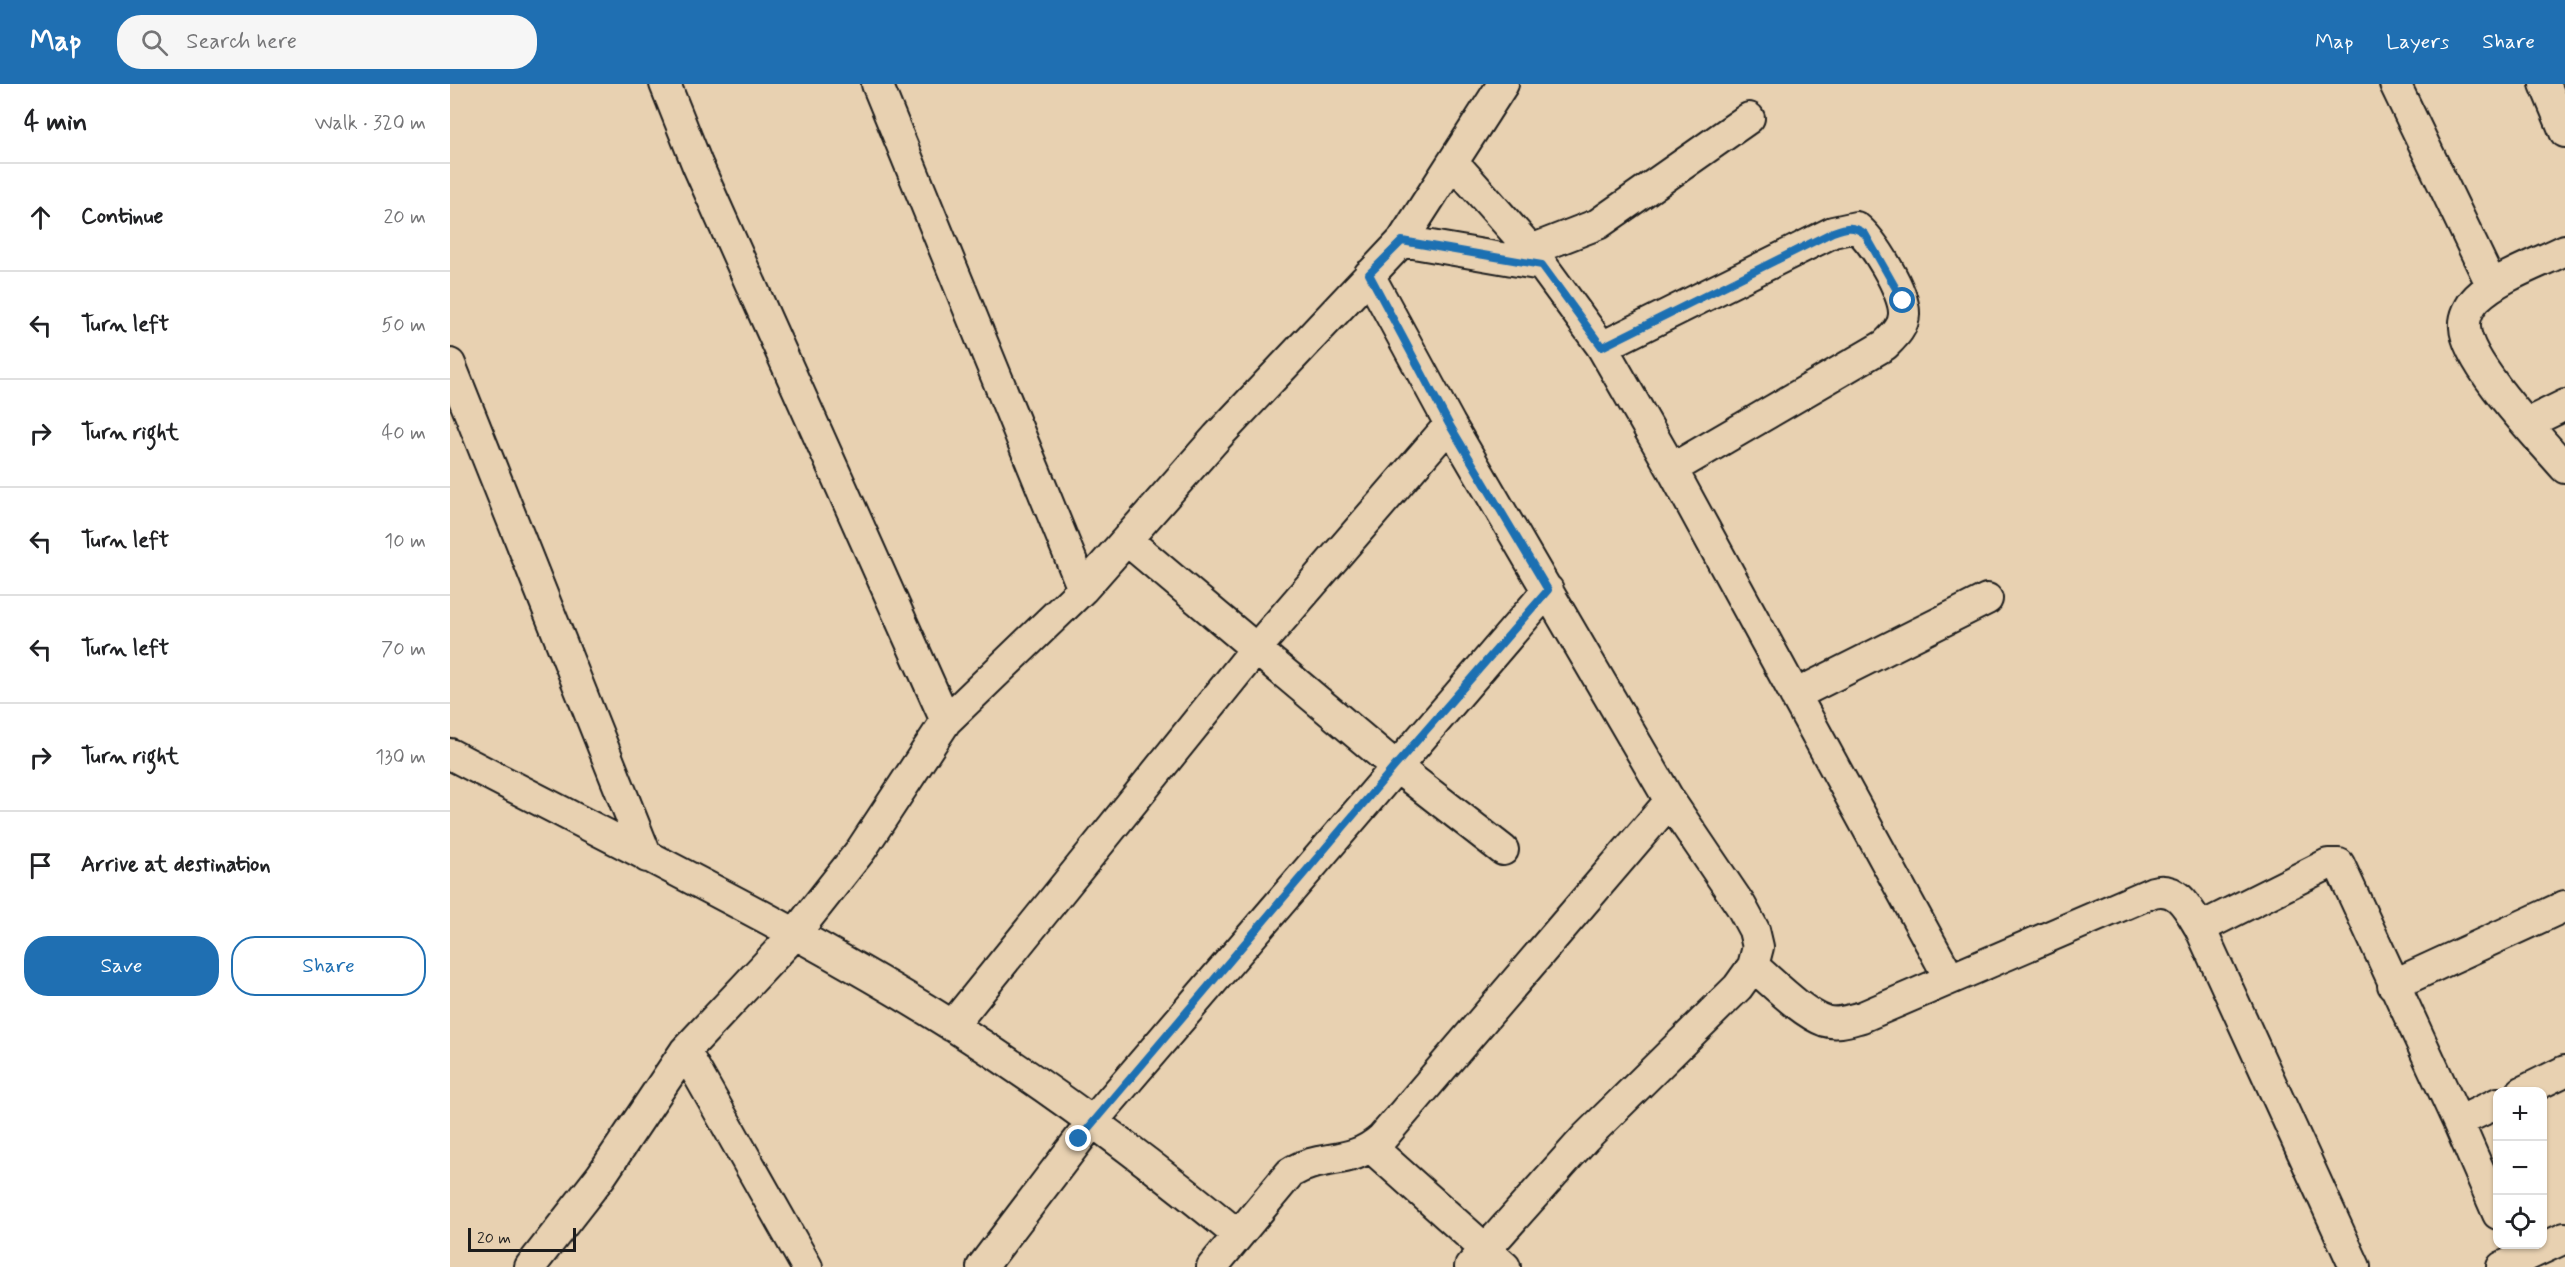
<!DOCTYPE html>
<meta charset="utf-8">
<style>
:root{--surface:#fff;--page:#f6f6f6;--text:#202124;--muted:#757577;--line:#e0e0e0;--accent:#1f6fb2}
body{margin:0;font-family:Mynerve,sans-serif;background:var(--page);color:var(--text)}
.controls{position:absolute;right:18px;bottom:18px;display:grid;overflow:hidden;border-radius:12px;box-shadow:0 2px 4px #0004}
.controls button{width:54px;height:54px;display:grid;place-items:center;padding:0;border:0;border-bottom:2px solid var(--line);background:var(--surface);color:var(--text);font:30px sans-serif}
.scale{position:absolute;left:18px;bottom:15px;width:108px;box-sizing:border-box;padding-left:6px;border:3px solid #1c1c1c;border-top:0;font-size:16px;line-height:21px;white-space:nowrap;color:#1c1c1c;-webkit-text-stroke:4px #e8d1b1;paint-order:stroke}
.stop{position:absolute;width:18px;height:18px;margin:-14px;border:4px solid #1f6fb2;border-radius:50%;background:#fff}
.stop.end{background:#1f6fb2;border-color:#fff;box-shadow:0 2px 6px #0008}
.list{margin:0;padding:0;list-style:none}
h2{display:flex;justify-content:space-between;align-items:center;height:78px;margin:0;padding:0 24px;font-size:26px}
h2 small{font-size:20px;font-weight:400;color:var(--muted)}
.list li{display:grid;grid-template-columns:39px 1fr auto;gap:18px;align-items:center;box-sizing:border-box;height:108px;padding:0 24px;border-top:2px solid var(--line)}
.list b{display:block;font-size:22px;white-space:nowrap}
.list em{font-size:20px;font-style:normal;color:var(--muted)}
.actions{display:flex;gap:12px;padding:18px 24px}
.actions a{flex:1;padding:14px 0;border:2px solid var(--accent);border-radius:24px;text-align:center;font-size:21px;color:var(--accent)}
.actions .main{background:var(--accent);color:#fff}
.icon{flex:none;width:33px;height:33px;fill:none;stroke:currentColor;stroke-width:2;stroke-linecap:round;stroke-linejoin:round}
.map{position:relative;flex:none;width:2115px;height:1183px;overflow:hidden}
header{display:flex;align-items:center;gap:36px;box-sizing:border-box;height:84px;padding:0 30px;background:var(--accent);color:#fff}
header strong{font-size:28px}
nav{display:flex;gap:33px;margin-inline-start:auto;font-size:21px}
.search{width:420px;height:54px;background:var(--page);display:flex;align-items:center;gap:15px;box-sizing:border-box;padding:0 21px;border-radius:24px;color:var(--muted);font-size:22px}
main{display:flex}
aside{flex:1;background:var(--surface)}
.map>svg:first-child{display:block}
.lines{fill:none;stroke-linecap:round;stroke-linejoin:round}
.minor-casing{stroke:#1c1c1c;stroke-width:34}
.minor{stroke:#e8d1b1;stroke-width:30}
.route{stroke:#1f6fb2;stroke-width:8}
</style>
<header>
<strong>Map</strong>
<div class="search"><svg class="icon" aria-label="search" viewBox="0 0 24 24"><circle cx="10" cy="10" r="6"/><path d="M15 15l6 6"/></svg>Search here</div>
<nav><a>Map</a><a>Layers</a><a>Share</a></nav>
</header>
<main>
<aside>
<h2>4 min<small>Walk · 320 m</small></h2>
<ul class="list">
<li><svg class="icon" aria-label="ahead" viewBox="0 0 24 24"><path d="M12 20V5M6 11l6-6 6 6"/></svg><div><b>Continue</b></div><em>20 m</em></li>
<li><svg class="icon" aria-label="left" viewBox="0 0 24 24"><path d="M17 20v-9H6M10 6l-5 5 5 5"/></svg><div><b>Turn left</b></div><em>50 m</em></li>
<li><svg class="icon" aria-label="right" viewBox="0 0 24 24"><path d="M7 20v-9h11M14 6l5 5-5 5"/></svg><div><b>Turn right</b></div><em>40 m</em></li>
<li><svg class="icon" aria-label="left" viewBox="0 0 24 24"><path d="M17 20v-9H6M10 6l-5 5 5 5"/></svg><div><b>Turn left</b></div><em>10 m</em></li>
<li><svg class="icon" aria-label="left" viewBox="0 0 24 24"><path d="M17 20v-9H6M10 6l-5 5 5 5"/></svg><div><b>Turn left</b></div><em>70 m</em></li>
<li><svg class="icon" aria-label="right" viewBox="0 0 24 24"><path d="M7 20v-9h11M14 6l5 5-5 5"/></svg><div><b>Turn right</b></div><em>130 m</em></li>
<li><svg class="icon" aria-label="arrive" viewBox="0 0 24 24"><path d="M6 21V4h12l-3 4 3 4H6"/></svg><div><b>Arrive at destination</b></div></li>
</ul>
<div class="actions"><a class="main">Save</a><a>Share</a></div>
</aside>
<div class="map">
<svg width="2115" height="1183" viewBox="0 0 2115 1183">
<rect width="100%" height="100%" fill="#e8d1b1"/>
<filter id="ink" filterUnits="userSpaceOnUse"><feTurbulence type="fractalNoise" baseFrequency=".0167" numOctaves="2"/><feDisplacementMap in="SourceGraphic" scale="12" xChannelSelector="R" yChannelSelector="G"/><feConvolveMatrix kernelMatrix="1 2 1 2 8 2 1 2 1" color-interpolation-filters="sRGB"/></filter>
<g filter="url(#ink)">
<g class="lines">
<g class="minor-casing">
<path id="minor" d="M215,0L247,80L496,637
M427,0L633,505
M1945,0L2042,202
M2095,0L2115,48
M1004,79L1081,166L1152,263L1222,385L1500,895
M952,157L1092,181
M1081,166L1148,140L1299,34
M2115,166C2087,180 2050,192 2027,214C2020,221 2014,233 2015,243C2016,279 2091,356 2115,384
M919,191L1000,340L1220,717L1291,822L1304,846L1308,863L1303,882L1288,903L1135,1054L1020,1183
M1152,263L1383,148L1406,143C1423,156 1455,208 1454,230C1454,243 1444,252 1435,261L1222,385
M0,280L197,773
M2076,340L2115,321
M678,457L945,682L1053,766
M1345,611L1537,515
M0,670C168,758 342,841 503,942C603,1006 697,1076 788,1151
M1750,844L1878,780H1889L2008,1038L2048,1130
M1303,882C1322,898 1352,929 1375,937C1388,941 1400,936 1412,933L1703,808C1728,801 1739,826 1750,844L1905,1183
M1943,901L2115,822
M502,942L805,566L1000,340
M235,967L357,1183
M2072,1008L2115,987
M2008,1038L2048,1019
M921,1063L1055,1183
M80,1183L151,1092L235,967L344,851L411,766L496,637L633,505L767,353L952,157L1053,0
M532,1183L643,1037L1098,506
M762,1183L840,1089C871,1069 900,1083 932,1054L1220,717
M2052,1183L2115,1154"/>
</g>
<use href="#minor" class="minor"/>
</g>
</g>
<g class="lines" filter="url(#ink)">
<path class="route" d="M629,1055L945,682L1098,506L999,340L919,190L952,157L1092,181L1152,263L1383,148C1397,143 1403,141 1415,150L1453,217"/>
</g>
</svg>
<div class="controls">
<button>+</button>
<button>−</button>
<button><svg class="icon" aria-label="locate" viewBox="0 0 24 24"><circle cx="12" cy="12" r="6"/><path d="M12 2v4M12 18v4M2 12h4M18 12h4"/></svg></button>
</div>
<div class="scale">20 m</div>
<div class="stop" style="left:1453px;top:217px"></div>
<div class="stop end" style="left:629px;top:1055px"></div>
</div>
</main>
